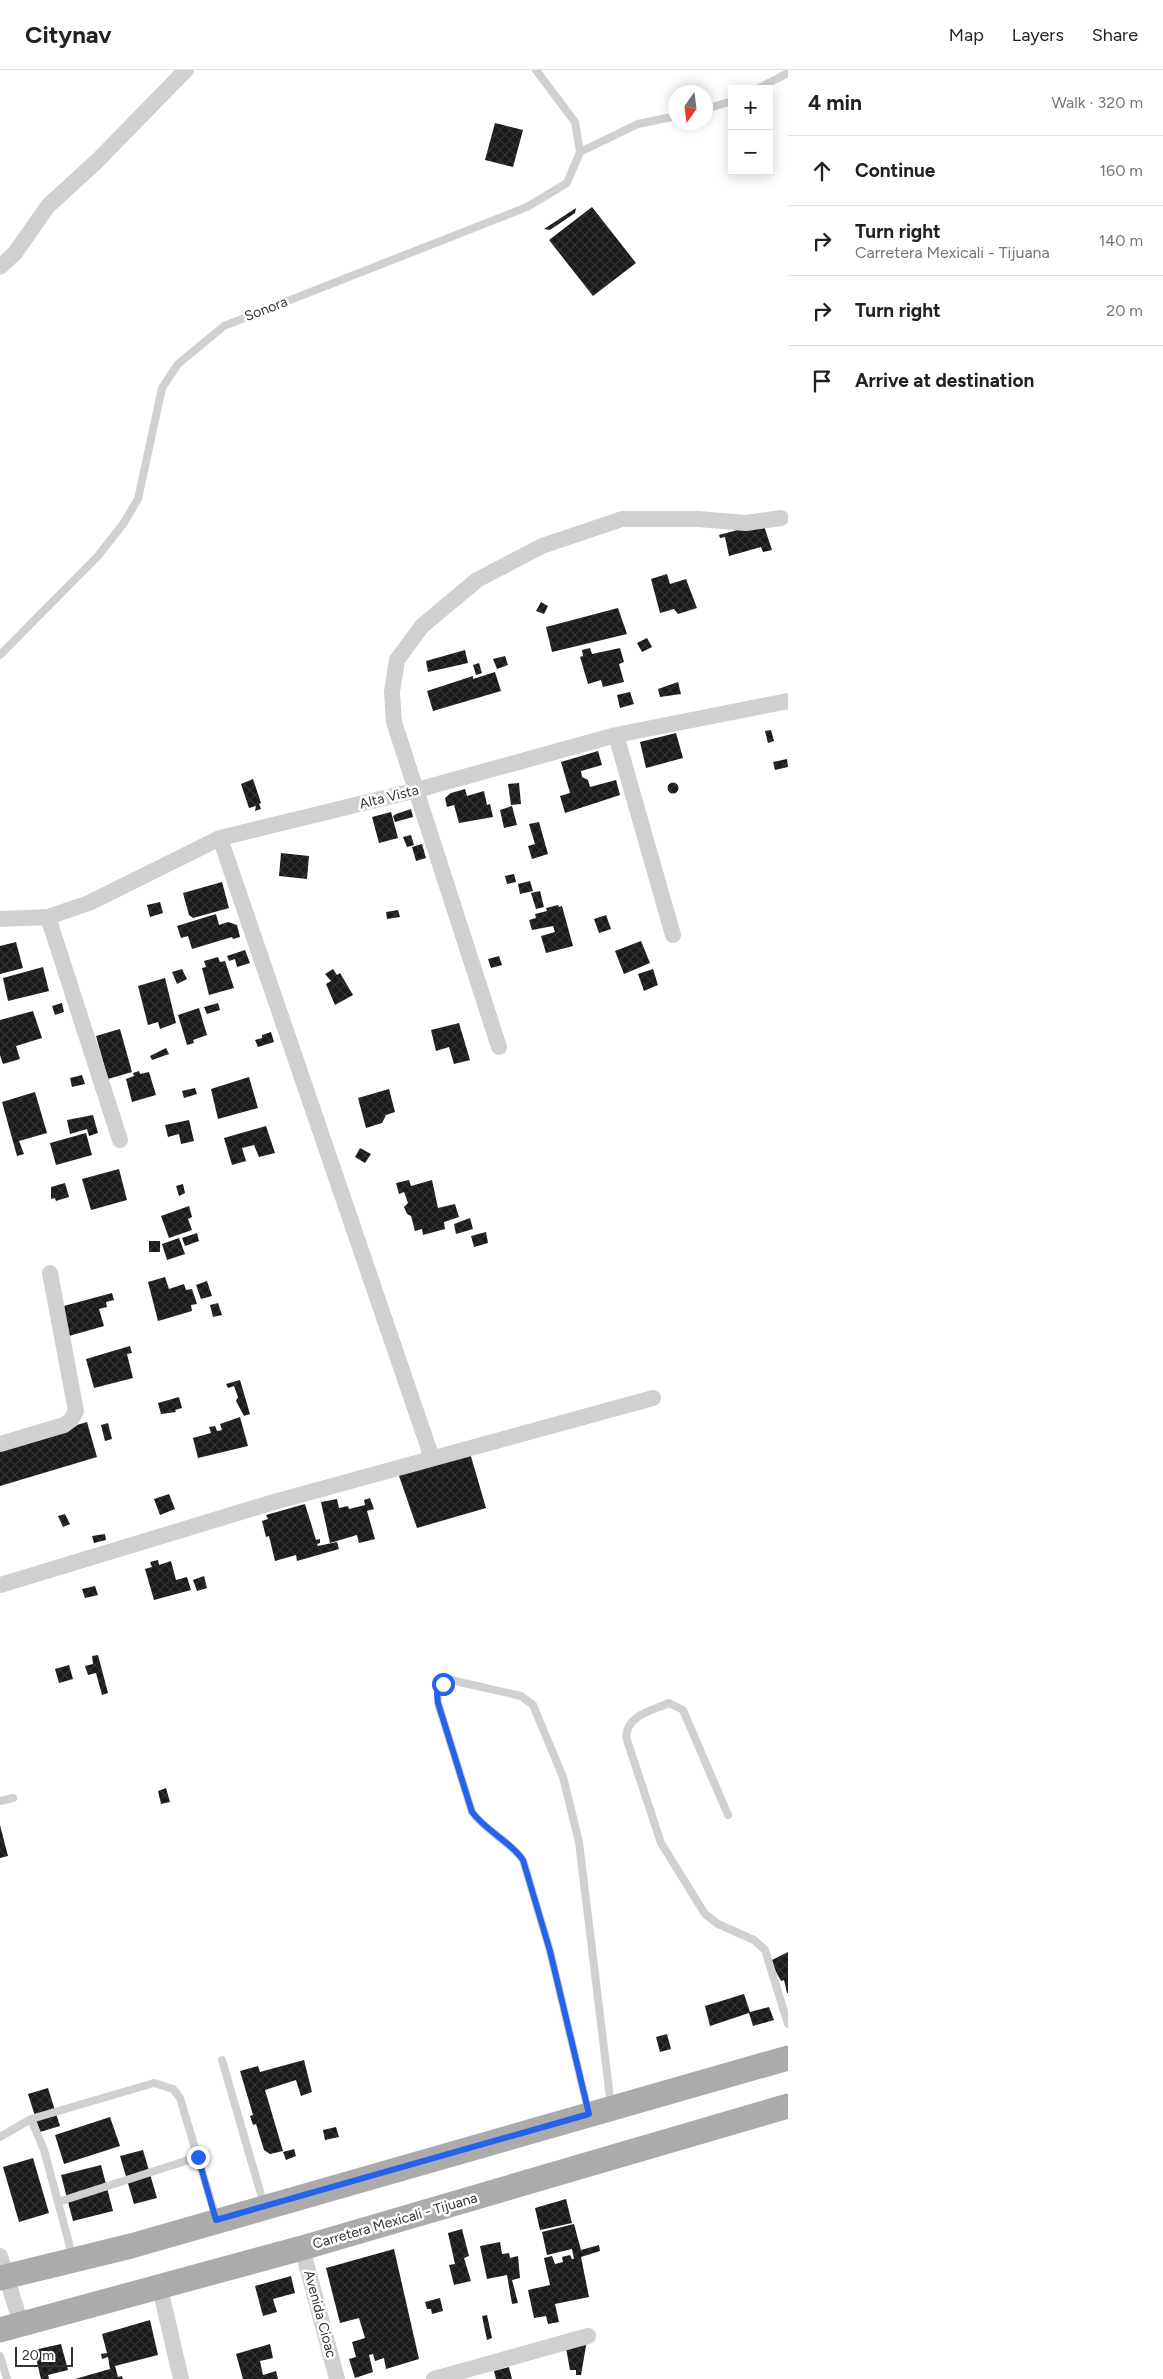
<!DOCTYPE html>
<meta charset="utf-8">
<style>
:root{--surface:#fff;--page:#f2f2f2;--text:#202124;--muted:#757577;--line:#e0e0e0}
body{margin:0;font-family:Figtree,sans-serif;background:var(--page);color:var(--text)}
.controls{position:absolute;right:15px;top:15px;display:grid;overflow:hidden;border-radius:0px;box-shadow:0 2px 12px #0003}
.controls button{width:45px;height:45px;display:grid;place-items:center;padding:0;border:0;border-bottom:1px solid var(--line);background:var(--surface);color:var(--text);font:25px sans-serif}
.compass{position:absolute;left:668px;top:15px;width:45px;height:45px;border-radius:50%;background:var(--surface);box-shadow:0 2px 12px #0003;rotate:194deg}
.scale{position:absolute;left:15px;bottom:12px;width:58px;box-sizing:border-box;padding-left:5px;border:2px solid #333;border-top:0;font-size:14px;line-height:18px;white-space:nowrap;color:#333;-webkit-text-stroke:4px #fff;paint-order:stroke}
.stop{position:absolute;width:15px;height:15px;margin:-11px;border:4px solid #2563eb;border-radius:50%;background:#fff}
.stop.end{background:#2563eb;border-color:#fff;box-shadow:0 1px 5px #0008}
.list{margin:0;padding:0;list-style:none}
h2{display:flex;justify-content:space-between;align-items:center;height:65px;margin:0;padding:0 20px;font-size:21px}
h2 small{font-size:16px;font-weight:400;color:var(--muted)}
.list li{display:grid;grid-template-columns:32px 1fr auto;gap:15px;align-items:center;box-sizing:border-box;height:70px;padding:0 20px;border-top:1px solid var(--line)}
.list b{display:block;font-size:19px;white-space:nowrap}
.list p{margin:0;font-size:16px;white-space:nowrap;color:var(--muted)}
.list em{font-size:16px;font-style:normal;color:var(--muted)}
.icon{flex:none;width:28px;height:28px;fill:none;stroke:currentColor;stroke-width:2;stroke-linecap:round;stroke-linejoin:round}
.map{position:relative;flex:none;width:788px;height:2309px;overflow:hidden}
header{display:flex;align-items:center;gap:30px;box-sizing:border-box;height:70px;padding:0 25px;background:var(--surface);border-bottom:1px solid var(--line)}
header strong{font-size:24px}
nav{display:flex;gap:28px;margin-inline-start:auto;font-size:18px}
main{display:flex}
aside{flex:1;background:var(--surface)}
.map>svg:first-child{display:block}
.building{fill:url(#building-cross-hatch)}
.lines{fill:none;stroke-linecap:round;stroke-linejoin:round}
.lane{stroke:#d0d0d0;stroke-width:8}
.street{stroke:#d0d0d0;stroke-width:16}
.primary{stroke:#ababab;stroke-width:25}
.route{stroke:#2563eb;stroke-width:6}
.labels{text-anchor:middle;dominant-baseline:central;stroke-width:5;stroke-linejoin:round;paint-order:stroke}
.street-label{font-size:14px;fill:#333;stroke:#fff}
</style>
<header>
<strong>Citynav</strong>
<nav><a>Map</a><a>Layers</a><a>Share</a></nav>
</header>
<main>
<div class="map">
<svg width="788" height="2309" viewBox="0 0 788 2309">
<defs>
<pattern id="building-cross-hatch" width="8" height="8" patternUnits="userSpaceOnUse" patternTransform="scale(1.25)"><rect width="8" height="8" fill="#1a1a1a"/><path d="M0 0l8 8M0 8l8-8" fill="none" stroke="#333"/></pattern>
</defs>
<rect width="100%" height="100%" fill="#fff"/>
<path class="building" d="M495,53L523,60L513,97L485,90Z
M592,137L636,193L593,226L549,170Z
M576,138L575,143L550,160L544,159Z
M763,453L772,480L763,482L761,477L729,486L725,467L720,468L719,465Z
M667,504L670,514L686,509L697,538L678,544L674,539L660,543L651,509Z
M541,532L548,536L544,544L536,541Z
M618,538L627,564L552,582L546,557Z
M647,568L652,577L642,582L637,573Z
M590,578L592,584L620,578L624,592L619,594L624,612L603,617L601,610L588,614L580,587L583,586L582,580Z
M465,580L468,593L428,602L426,591Z
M505,586L508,595L497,599L493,589Z
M479,593L482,603L476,605L473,595Z
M495,602L501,621L433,641L427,621L473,606V609Z
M678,612L681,624L660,627L658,619Z
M630,622L634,634L620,638L617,625Z
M771,660L774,671L768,673L765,661Z
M676,663L683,688L646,698L640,672Z
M598,681L602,695L581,701L582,707L588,710L590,717L616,710L620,725L565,743L560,726L570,723L561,692Z
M787,689L788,697L775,700L773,692Z
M253,709L261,733L259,734L261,739L255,741L256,736L249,738L241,714Z
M667.5 718a5.5 5.5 0 1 1 11 0a5.5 5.5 0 1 1-11 0Z
M519,713L521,734L511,735L508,714Z
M465,719L467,726L484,721L487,735L490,734L493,747L459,753L454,735L447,737L445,728L451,723Z
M512,736L517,755L504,758L500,740Z
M411,739L413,747L395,752L393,746L396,744Z
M391,742L398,768L379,773L372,747Z
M539,752L548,784L532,789L528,776L535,774L529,754Z
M411,765L414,775L407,777L403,767Z
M422,774L426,788L416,791L412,777Z
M281,783L309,786L307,809L279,806Z
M514,804L516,812L507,814L505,806Z
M530,811L533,821L520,824L518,814Z
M222,812L229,838L193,848L189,845L183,823Z
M540,821L544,837L536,839L531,823Z
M160,832L163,843L150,847L147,835Z
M558,835L559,837L562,836L573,876L546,883L541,866L555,862L553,856L532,860L529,850L536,848L535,844L547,841L546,838Z
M398,840L400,847L387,849L386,842Z
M216,844L219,855L228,852L237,855L240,867L233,869L232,867L192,879L188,866L181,868L177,856Z
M606,845L611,859L599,863L594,849Z
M641,871L650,893L624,904L615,881Z
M16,872L23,898L0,904V876Z
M245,880L250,893L237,897L235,889L229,891L227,886Z
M499,886L502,895L491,898L488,889Z
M218,887L220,892L225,891L234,918L209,925L202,898L206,897L204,891Z
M43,897L49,921L8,931L3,908Z
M182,899L187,909L177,914L172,902Z
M333,899L337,905L340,903L353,925L335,935L326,914L331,911L325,904Z
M653,899L658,915L644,921L638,904Z
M165,908L176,953L160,959L158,952L148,955L138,916Z
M62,933L64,942L55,945L52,936Z
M218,933L220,940L207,944L204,937Z
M199,938L207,965L193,970L194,973L187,975L178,945Z
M33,941L42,968L16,976L20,989L3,994L0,985V950Z
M459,953L470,990L454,994L449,977L436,981L431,960Z
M120,959L132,1002L108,1009L96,966Z
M271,962L274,972L258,977L255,970L262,968V965Z
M166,978L169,984L152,990L150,986Z
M139,1001L140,1004L149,1002L156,1025L132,1032L126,1009L134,1006L133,1003Z
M82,1005L85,1014L72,1017L70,1008Z
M249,1007L258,1038L218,1049L211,1019Z
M195,1018L197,1024L184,1028L182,1021Z
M389,1019L395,1042L386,1045L382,1053L366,1058L358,1028Z
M35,1022L47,1063L19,1071L24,1084L17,1086L2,1032Z
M93,1045L98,1063L89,1066L87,1059L70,1064L67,1050Z
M189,1050L194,1071L181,1074L179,1064L168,1067L165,1055Z
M266,1056L275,1083L259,1087L254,1075L242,1078L246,1091L232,1095L224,1068Z
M86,1063L92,1085L56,1095L50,1073Z
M360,1078L371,1084L365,1093L355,1087Z
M119,1099L127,1130L91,1140L82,1109Z
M409,1110L411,1116L432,1110L438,1138L455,1134L459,1147L444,1152L445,1159L423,1165L422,1159L415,1161L411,1146L407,1144L404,1137L408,1133L404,1122L399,1124L396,1113Z
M65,1113L69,1127L56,1131L55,1128L51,1129V1117Z
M183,1114L185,1123L179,1126L176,1116Z
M189,1136L192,1147L188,1149L192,1160L169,1168L161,1146Z
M470,1148L473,1159L456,1164L454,1154Z
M486,1162L488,1173L474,1177L471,1166Z
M197,1163L199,1171L185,1176L182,1168Z
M179,1168L185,1184L167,1190L162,1174Z
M149,1171H160V1182H149Z
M165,1207L169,1219L184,1214L186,1220L192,1219L197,1234L191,1235L192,1241L158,1251L148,1212Z
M207,1211L212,1226L201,1229L196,1215Z
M112,1223L114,1230L106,1232L107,1237L99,1239L104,1256L69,1266L60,1237Z
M218,1233L222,1245L213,1247L210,1235Z
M130,1276L132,1283L127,1284L133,1308L94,1318L86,1289Z
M240,1310L250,1344L244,1346L236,1331L238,1327L234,1316L228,1318L226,1314Z
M179,1327L182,1338L175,1340L176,1342L161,1344L158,1333Z
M240,1347L248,1376L198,1388L193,1368L211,1363L209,1357L215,1356L217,1361L222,1360L220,1354Z
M87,1352L97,1387L0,1416V1378Z
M108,1353L112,1369L105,1371L101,1355Z
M470,1383L486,1438L417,1458L398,1403Z
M169,1424L175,1439L160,1445L154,1429Z
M370,1428L374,1439L367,1441L375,1469L359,1473L357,1465L330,1473L321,1432L337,1429L339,1438L348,1436L349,1439L365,1435L364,1430Z
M305,1434L316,1470L320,1469V1473L317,1474L318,1476L337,1472L339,1479L297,1491L296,1485L275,1491L269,1466L266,1467L262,1451L268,1449L266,1445Z
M65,1444L70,1454L63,1457L58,1446Z
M105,1464L106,1470L94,1473L92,1466Z
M158,1490L159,1495L171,1491L176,1510L187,1507L191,1520L154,1530L145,1499L152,1497L150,1492Z
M204,1506L207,1518L197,1521L193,1510Z
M95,1516L98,1525L85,1528L82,1519Z
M98,1585L108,1623L102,1625L96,1603L88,1605L85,1596L93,1594L92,1586Z
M69,1595L73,1609L59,1613L55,1599Z
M166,1718L170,1732L161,1734L158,1721Z
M0,1755L8,1786L0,1788Z
M788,1882V1923H787L784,1910L781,1911L770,1891Z
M744,1924L750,1942L769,1937L774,1950L753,1956L749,1943L710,1956L705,1936Z
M667,1964L671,1979L660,1982L656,1967Z
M304,1990L312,2022L301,2026L296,2010L265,2020L283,2081L270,2084L264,2080L256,2054L253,2055L250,2046L253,2045L240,2001L258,1996L260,2002Z
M48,2018L60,2056L40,2062L28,2024Z
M110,2047L120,2076L64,2094L55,2065Z
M336,2057L339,2067L325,2070L323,2060Z
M294,2079L296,2086L286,2090L283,2082Z
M143,2080L157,2128L134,2134L120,2086Z
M33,2088L49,2143L19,2152L3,2097Z
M101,2095L113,2141L73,2151L61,2105Z
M566,2129L572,2153L540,2160L535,2138Z
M574,2154L581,2180L599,2175L600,2181L581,2187L589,2227L555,2234L559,2252L548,2254L546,2246L534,2248L528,2220L550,2215L544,2188L552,2186L555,2194L563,2192L562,2187L570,2185L572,2189H574L572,2179L547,2185L542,2162Z
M462,2159L469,2186L464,2188L471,2211L454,2215L449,2195L455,2194L448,2163Z
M500,2172L502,2184L509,2183L510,2188L518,2186L520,2208L512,2210L518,2233L512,2234L507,2205L487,2209L480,2176Z
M394,2179L419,2289L386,2299L384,2288L375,2291L373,2284L369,2285L373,2302L355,2308L349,2289L356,2287L352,2272L365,2268L359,2248L340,2253L326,2198Z
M291,2206L295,2223L273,2229L277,2242L263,2246L255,2216Z
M440,2228L443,2241L432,2244L431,2239H427L425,2232Z
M487,2245L492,2268L487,2270L482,2246Z
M150,2250L158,2285L115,2296L118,2307L122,2306L123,2309H75L110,2299L108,2287L102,2289L101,2284L107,2283L102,2264Z
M587,2270L581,2305H576V2300H570L566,2278Z
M61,2274L68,2300L48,2305L49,2309H41L34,2280Z
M270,2274L273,2288L260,2291L263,2305L276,2301L278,2309H243L236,2284Z
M509,2297L512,2309H496L494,2301Z"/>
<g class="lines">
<path class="lane" d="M757,19L788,3
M706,39L732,31
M580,82L638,54L676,46
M0,585L98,486L123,454L138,429L162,318L178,294L224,256L527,137L567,113L580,82L575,52L536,0
M0,1731L13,1728
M728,1745L683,1640L669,1633C651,1641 627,1645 626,1667L661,1773L705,1844L718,1854L754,1870L765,1880L788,1954
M222,1990L264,2135
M588,2040L550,1881L523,1790C509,1771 486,1761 472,1742L438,1633C437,1621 440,1615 451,1610L521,1626L533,1635L563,1707L579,1772L611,2036
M31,2049L154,2013L173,2019L180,2028L216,2148
M0,2067L31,2049L44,2080L73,2188
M58,2132L198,2087
M0,2286L7,2309"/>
<path class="street" d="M0,197L15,183L48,136L97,91L186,0
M616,665L673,865
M220,768L432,1388
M48,847L120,1070
M0,849L48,847L89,833L220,768L417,720L616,665L788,631
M499,977L394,652L392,622L397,590L422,556L477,510L542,476L622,449H698L746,453L781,448
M0,1374L64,1355L71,1350L76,1341L50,1203
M0,1515L274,1432L653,1328
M302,2178L337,2309
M0,2186L21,2254
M160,2218L181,2309
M434,2309L588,2266"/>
<path class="primary" d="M0,2208L131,2176L788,1988
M0,2260L302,2178L788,2036"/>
</g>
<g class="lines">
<path class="route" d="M198,2087L216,2150L589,2044L550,1881L523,1790C510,1771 486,1761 472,1742L438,1633L437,1623L443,1614"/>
</g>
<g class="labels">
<g class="street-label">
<text transform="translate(266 239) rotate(-21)">Sonora</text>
<text transform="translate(389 727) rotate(-14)">Alta Vista</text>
<text transform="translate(395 2151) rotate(-16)">Carretera Mexicali - Tijuana</text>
<text transform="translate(320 2244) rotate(75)">Avenida Cioac</text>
</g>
</g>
</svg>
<div class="controls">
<button>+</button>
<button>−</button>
</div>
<svg class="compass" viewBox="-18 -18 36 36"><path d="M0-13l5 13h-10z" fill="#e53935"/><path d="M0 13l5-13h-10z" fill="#757577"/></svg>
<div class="scale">20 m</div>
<div class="stop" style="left:443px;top:1614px"></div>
<div class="stop end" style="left:198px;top:2087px"></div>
</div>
<aside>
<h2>4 min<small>Walk · 320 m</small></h2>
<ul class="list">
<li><svg class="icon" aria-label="ahead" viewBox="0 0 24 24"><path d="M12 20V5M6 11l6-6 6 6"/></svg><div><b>Continue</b></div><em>160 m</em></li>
<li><svg class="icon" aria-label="right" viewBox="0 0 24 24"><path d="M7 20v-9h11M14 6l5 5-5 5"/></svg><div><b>Turn right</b><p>Carretera Mexicali - Tijuana</p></div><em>140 m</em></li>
<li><svg class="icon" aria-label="right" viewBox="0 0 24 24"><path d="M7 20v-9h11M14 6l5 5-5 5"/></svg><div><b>Turn right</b></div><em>20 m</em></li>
<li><svg class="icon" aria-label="arrive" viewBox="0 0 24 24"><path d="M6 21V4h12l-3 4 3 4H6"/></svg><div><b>Arrive at destination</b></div></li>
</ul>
</aside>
</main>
